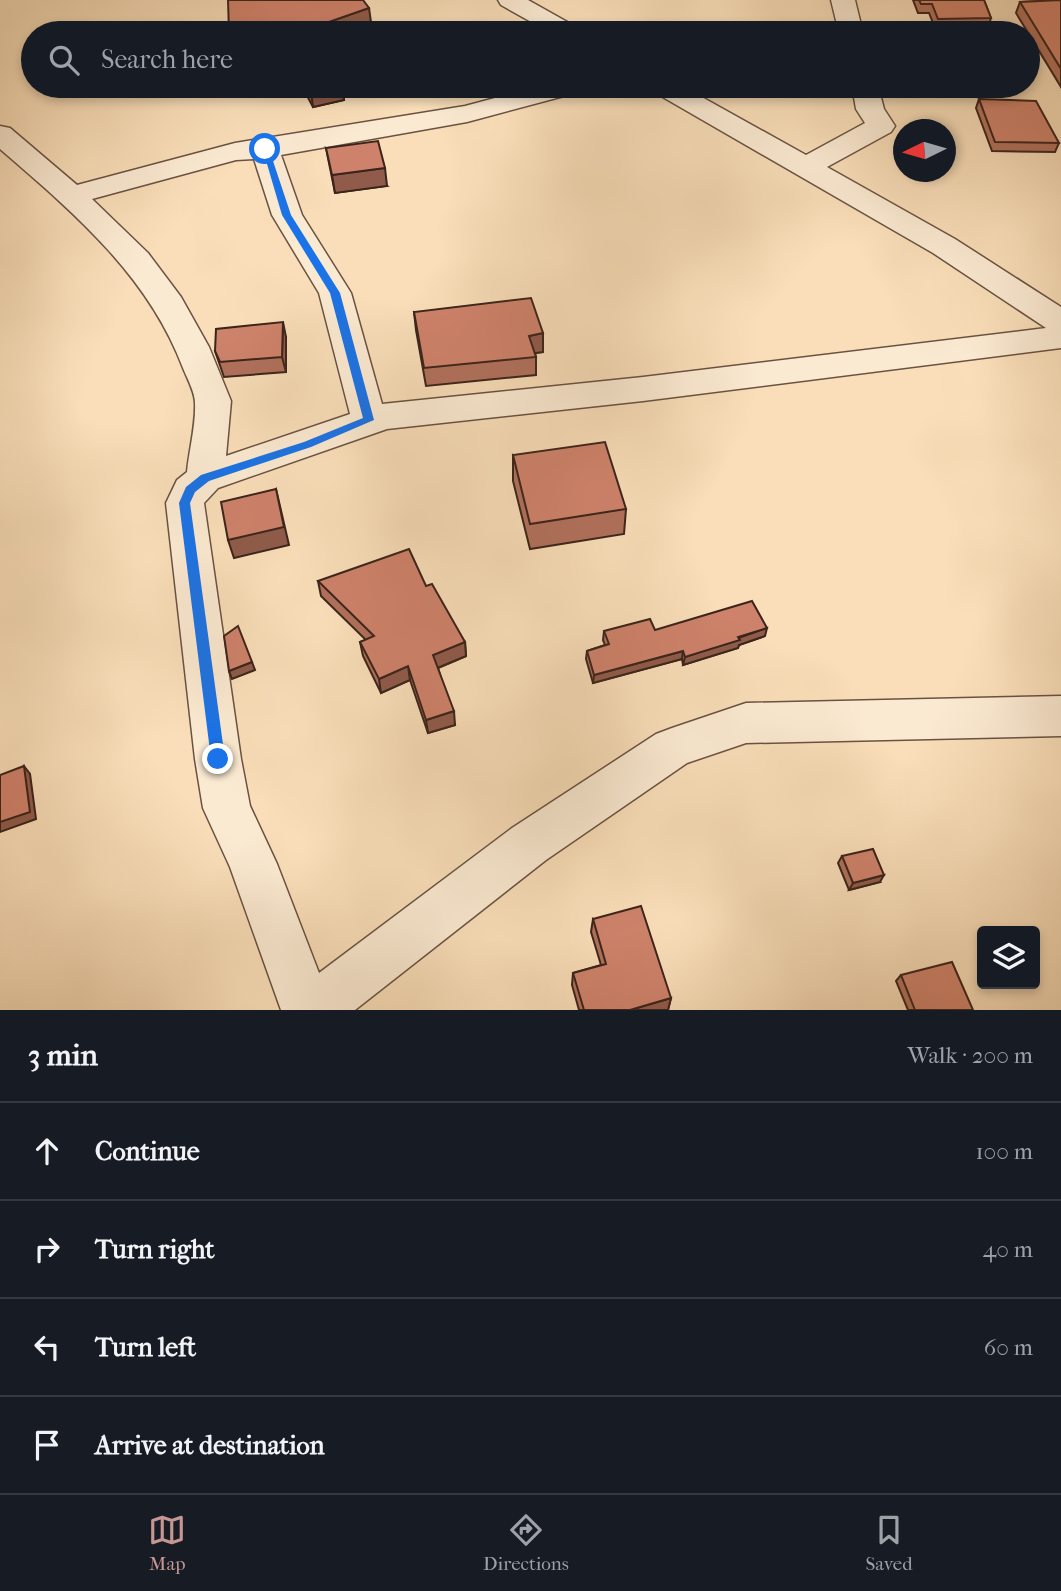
<!DOCTYPE html>
<meta charset="utf-8">
<style>
:root{--surface:#171b24;--page:#20242c;--text:#f1f3f6;--muted:#9ea1a6;--line:#363941;--accent:#c59692}
body{margin:0;font-family:"IM FELL French Canon",serif;background:var(--page);color:var(--text)}
.controls{position:absolute;right:21px;bottom:21px;display:grid;overflow:hidden;border-radius:7px;box-shadow:0 4px 10px #0003}
.controls button{width:63px;height:63px;display:grid;place-items:center;padding:0;border:0;border-bottom:2px solid var(--line);background:var(--surface);color:var(--text);font:35px sans-serif}
.compass{position:absolute;left:893px;top:119px;width:63px;height:63px;border-radius:50%;background:var(--surface);box-shadow:0 4px 10px #0003;rotate:265deg}
.stop{position:absolute;width:21px;height:21px;margin:-16px;border:5px solid #1a73e8;border-radius:50%;background:#fff}
.stop.end{background:#1a73e8;border-color:#fff;box-shadow:0 2px 7px #0008}
.list{margin:0;padding:0;list-style:none}
h2{display:flex;justify-content:space-between;align-items:center;height:91px;margin:0;padding:0 28px;font-size:30px}
h2 small{font-size:23px;font-weight:400;color:var(--muted)}
.list li{display:grid;grid-template-columns:46px 1fr auto;gap:21px;align-items:center;box-sizing:border-box;height:98px;padding:0 28px;border-top:2px solid var(--line)}
.list b{display:block;font-size:26px;white-space:nowrap}
.list em{font-size:23px;font-style:normal;color:var(--muted)}
.icon{flex:none;width:38px;height:38px;fill:none;stroke:currentColor;stroke-width:2;stroke-linecap:round;stroke-linejoin:round}
.map{position:relative;flex:none;width:1061px;height:1010px;overflow:hidden}
.search{position:absolute;background:var(--surface);box-shadow:0 4px 10px #0003;left:21px;right:21px;top:21px;height:77px;display:flex;align-items:center;gap:18px;box-sizing:border-box;padding:0 24px;border-radius:38px;color:var(--muted);font-size:26px}
.sheet{height:483px;background:var(--surface)}
nav{display:flex;justify-content:space-around;align-items:center;box-sizing:border-box;height:98px;border-top:2px solid var(--line);background:var(--surface);font-size:19px;color:var(--muted)}
nav a{display:grid;justify-items:center;gap:4px}
nav .on{color:var(--accent)}
.map>svg:first-child{display:block}
.lines{fill:none;stroke-linecap:round;stroke-linejoin:round}
.minor-casing{stroke:#6a5242;stroke-width:3}
.minor{fill:#fbead2;fill-rule:evenodd}
.wall{fill:#b1705c;stroke:#3b241b;stroke-width:2}
.shaded-wall{fill:#905b4b;stroke:#3b241b;stroke-width:2}
.building{fill:#ce826b;stroke:#3b241b;stroke-width:2}
.route{fill:#1a73e8}
</style>
<div class="map">
<svg width="1061" height="1010" viewBox="0 0 1061 1010">
<rect width="100%" height="100%" fill="#f9deb9"/>
<filter id="stains"><feTurbulence type="fractalNoise" baseFrequency=".00286" numOctaves="4"/><feColorMatrix values="0 0 0 0 .2 0 0 0 0 .09 0 0 0 0 .02 0 0 0 .5 -.17"/></filter>
<radialGradient id="worn" r=".72"><stop offset=".6" stop-color="#630" stop-opacity="0"/><stop offset="1" stop-color="#630" stop-opacity=".3"/></radialGradient>
<g class="lines">
<g class="minor-casing">
<path id="minor" d="M498,0H528L578,28L582,33H551L501,5Z
M831,0H855L863,33H839Z
M540,86H583L579,92L467,122L281,155L302,215L351,293L382,404L643,377L1046,328L933,253L654,92L650,86H682L806,155L865,123L856,109L852,86H878L884,109L895,126L891,132L827,167L955,239L1061,307V348L643,401L387,429L218,488L204,503L241,759L250,806L277,864L319,973L512,828L656,734L672,728L746,703L1061,696V736L746,743L687,763L546,860L355,1010H281L230,867L203,808L195,759L166,503L177,480L187,472C189,450 196,425 195,403C195,392 187,378 183,368C148,275 73,212 0,149V126L10,128L77,185L235,143L465,106ZM254,159L272,215L319,293L350,414L226,456L231,401L209,347L181,297L148,253L92,199L236,160Z"/>
</g>
<use href="#minor" class="minor"/>
</g>
<path class="wall" d="M913,0H984L991,18L988,27L935,28L929,13H918Z
M1061,0V87L1016,13L1020,2Z
M231,86H342L344,100L313,107L304,90H232Z
M979,99L1059,143L1055,152L992,151L976,108Z
M326,148L387,186L335,193Z
M414,312L543,333V352L535,353L536,357V375L426,386L416,330Z
M286,337V372L224,377L215,351Z
M513,455L626,509L624,534L530,549L513,481Z
M318,581L426,586L465,642L466,656L438,668L455,725L428,733L410,680L381,693L363,656L360,642L366,640L321,596Z
M655,630L765,636L739,645L738,648L683,665L682,659L593,683L586,659L587,651L605,645L603,640L604,631Z
M842,856L880,882L849,890L838,863Z
M593,919L671,998L668,1010H579L572,985L573,973L601,965L591,932Z
M901,975L973,1010H908L896,981Z"/>
<path class="shaded-wall" d="M369,8L371,22L338,33H321L320,25Z
M342,86L344,100L313,107L311,92Z
M385,168L387,186L335,193L332,175Z
M283,322L286,337V372L282,357Z
M543,333V352L529,354V336Z
M276,489L289,545L234,558L228,540Z
M767,628L765,636L739,645L738,648L683,665L685,657Z
M465,642L466,656L435,669L433,655Z
M683,651L682,659L593,683L594,675Z
M252,662L255,670L232,679L229,671Z
M408,666L410,680L381,693L379,679Z
M454,711L455,725L428,733L426,720Z
M24,766L30,774L36,819L0,832V822Z
M884,875L880,882L849,890L853,883Z
M671,998L668,1010H630Z"/>
<path class="building" d="M228,0H363L369,8L320,25L324,33H229Z
M919,0H984L991,18L938,19L932,4H921Z
M1061,0V69L1020,2Z
M307,86H341L311,92Z
M979,99L1036,101L1059,143L995,142Z
M378,141L385,168L332,175L326,148Z
M531,298L543,333L529,336L536,357L424,368L414,312Z
M283,322L282,357L220,362L215,351L216,329Z
M605,442L626,509L530,524L513,455Z
M276,489L284,527L228,540L221,502Z
M409,549L426,586L432,584L465,642L433,655L454,711L426,720L408,666L379,679L360,642L374,636L318,581Z
M752,601L767,628L738,637L740,640L685,657L683,651L594,675L587,651L609,644L604,631L650,619L655,630Z
M238,626L252,662L229,671L224,636Z
M24,766L30,812L0,822V775Z
M873,849L884,875L853,883L842,856Z
M641,906L671,998L630,1010H584L573,973L606,964L593,919Z
M952,962L973,1010H915L901,975Z"/>
<path class="route" d="M262,147L269,149L291,215L340,293L374,420L311,447L209,481L195,492L190,503L225,759L218,765L211,759L179,503L186,487L201,475L304,442L363,418L330,293L282,215Z"/>
<rect width="100%" height="100%" filter="url(#stains)"/>
<rect width="100%" height="100%" fill="url(#worn)"/>
</svg>
<div class="controls">
<button><svg class="icon" aria-label="layers" viewBox="0 0 24 24"><path d="M12 4l9 5-9 5-9-5zM3 14l9 5 9-5"/></svg></button>
</div>
<svg class="compass" viewBox="-18 -18 36 36"><path d="M0-13l5 13h-10z" fill="#e53935"/><path d="M0 13l5-13h-10z" fill="#9ea1a6"/></svg>
<div class="stop" style="left:265px;top:149px"></div>
<div class="stop end" style="left:218px;top:759px"></div>
<div class="search"><svg class="icon" aria-label="search" viewBox="0 0 24 24"><circle cx="10" cy="10" r="6"/><path d="M15 15l6 6"/></svg>Search here</div>
</div>
<section class="sheet">
<h2>3 min<small>Walk · 200 m</small></h2>
<ul class="list">
<li><svg class="icon" aria-label="ahead" viewBox="0 0 24 24"><path d="M12 20V5M6 11l6-6 6 6"/></svg><div><b>Continue</b></div><em>100 m</em></li>
<li><svg class="icon" aria-label="right" viewBox="0 0 24 24"><path d="M7 20v-9h11M14 6l5 5-5 5"/></svg><div><b>Turn right</b></div><em>40 m</em></li>
<li><svg class="icon" aria-label="left" viewBox="0 0 24 24"><path d="M17 20v-9H6M10 6l-5 5 5 5"/></svg><div><b>Turn left</b></div><em>60 m</em></li>
<li><svg class="icon" aria-label="arrive" viewBox="0 0 24 24"><path d="M6 21V4h12l-3 4 3 4H6"/></svg><div><b>Arrive at destination</b></div></li>
</ul>
</section>
<nav>
<a class="on"><svg class="icon" aria-label="map" viewBox="0 0 24 24"><path d="M3 6l6-2 6 2 6-2v14l-6 2-6-2-6 2zM9 4v14M15 6v14"/></svg>Map</a>
<a><svg class="icon" aria-label="directions" viewBox="0 0 24 24"><path d="M12 3l9 9-9 9-9-9zM9 14v-3h6M13 9l2 2-2 2"/></svg>Directions</a>
<a><svg class="icon" aria-label="saved" viewBox="0 0 24 24"><path d="M7 4h10v16l-5-4-5 4z"/></svg>Saved</a>
</nav>
